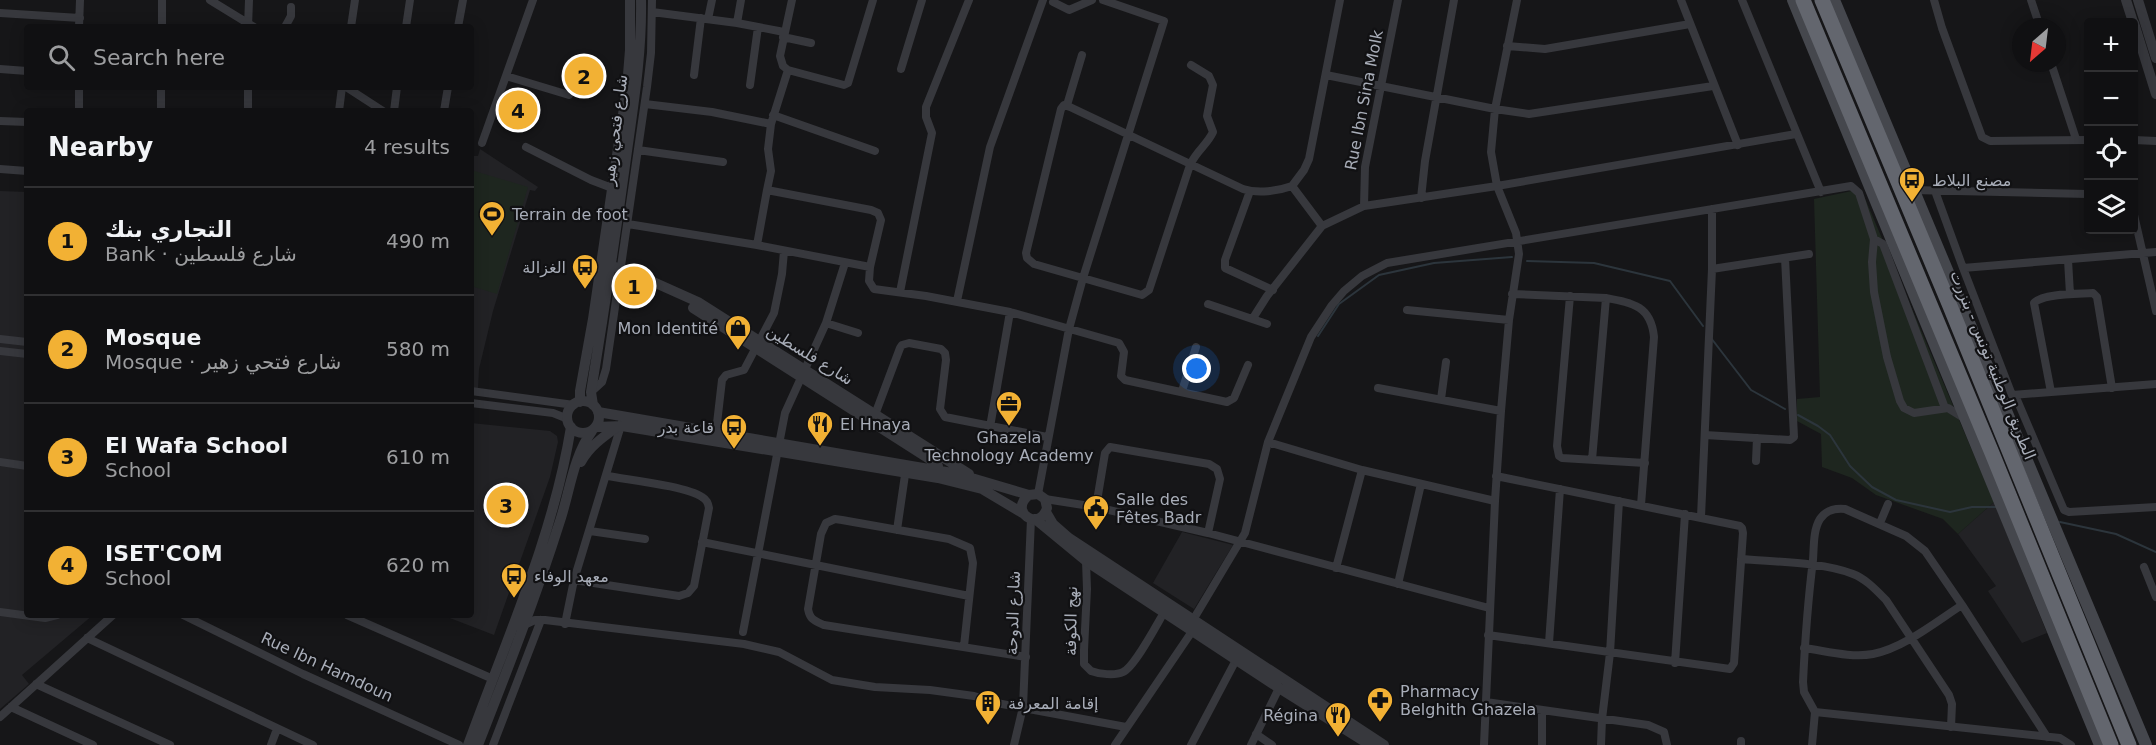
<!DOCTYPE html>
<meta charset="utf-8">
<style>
:root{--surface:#101012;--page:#1e1e20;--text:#f1f3f6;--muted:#9c9d9f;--line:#303032;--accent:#f2b134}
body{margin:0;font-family:"DejaVu Sans",Vazirmatn,sans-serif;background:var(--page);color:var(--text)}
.controls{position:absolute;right:18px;top:18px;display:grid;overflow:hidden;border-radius:6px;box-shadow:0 3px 15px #0003}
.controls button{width:54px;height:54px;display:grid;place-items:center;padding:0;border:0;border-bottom:2px solid var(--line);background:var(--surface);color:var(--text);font:30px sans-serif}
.compass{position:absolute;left:2012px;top:18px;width:54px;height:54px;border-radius:50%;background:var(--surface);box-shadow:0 3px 15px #0003;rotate:208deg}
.you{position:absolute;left:1197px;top:369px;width:21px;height:21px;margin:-15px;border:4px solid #fff;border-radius:50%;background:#1a73e8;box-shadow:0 0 0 9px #1a73e833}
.badge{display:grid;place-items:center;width:39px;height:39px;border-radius:50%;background:var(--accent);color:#111;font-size:20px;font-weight:700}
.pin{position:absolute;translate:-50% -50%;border:3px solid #fff;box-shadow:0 2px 6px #0006}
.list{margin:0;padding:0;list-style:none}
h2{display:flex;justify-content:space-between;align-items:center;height:78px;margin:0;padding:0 24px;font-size:26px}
h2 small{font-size:20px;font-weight:400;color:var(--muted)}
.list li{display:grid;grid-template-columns:39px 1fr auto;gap:18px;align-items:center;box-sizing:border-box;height:108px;padding:0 24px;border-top:2px solid var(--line)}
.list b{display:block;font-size:22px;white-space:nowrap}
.list p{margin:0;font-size:20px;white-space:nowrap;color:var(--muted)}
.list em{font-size:20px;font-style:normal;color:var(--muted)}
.icon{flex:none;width:33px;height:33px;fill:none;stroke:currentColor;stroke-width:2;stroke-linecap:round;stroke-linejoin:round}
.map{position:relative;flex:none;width:2156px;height:745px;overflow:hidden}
.search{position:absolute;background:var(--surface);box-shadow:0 3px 15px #0003;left:24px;top:24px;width:450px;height:66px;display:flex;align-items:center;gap:15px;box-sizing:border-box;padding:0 21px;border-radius:6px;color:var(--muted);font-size:22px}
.panel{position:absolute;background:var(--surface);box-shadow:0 3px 15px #0003;left:24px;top:108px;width:450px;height:510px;border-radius:6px}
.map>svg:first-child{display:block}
.built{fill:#222225}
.green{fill:#1e261f}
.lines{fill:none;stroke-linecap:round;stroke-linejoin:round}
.stream{stroke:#2c353c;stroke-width:2}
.minor{stroke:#37383d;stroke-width:8}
.tertiary{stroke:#37383d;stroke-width:10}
.secondary{stroke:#45474d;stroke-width:12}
.motorway{stroke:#63666e;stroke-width:15}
.labels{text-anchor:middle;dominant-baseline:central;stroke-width:4.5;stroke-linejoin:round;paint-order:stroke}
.street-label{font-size:16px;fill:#a8adb8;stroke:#111113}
.poi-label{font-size:16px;fill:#a8adb8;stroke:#111113;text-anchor:start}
</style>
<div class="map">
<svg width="2156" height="745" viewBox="0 0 2156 745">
<rect width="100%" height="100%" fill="#161618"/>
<path class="built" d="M480,149L538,187L535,191L530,190L493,311L479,369L478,389H471V156H478Z
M0,191L27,192V615H93L22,675L29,684L0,709Z
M471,423L550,431L557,436L558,442L550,477L494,635L442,615H471Z
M1994,502L2047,633L2022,643L1988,591L1996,586L1958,534Z
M1182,532L1233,545L1194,609L1153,583Z"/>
<path class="green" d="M471,170L528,187L497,294L471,286Z
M1861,189L1994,502L1958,534L1943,519L1876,495L1852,478L1822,467L1821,434L1797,421V399L1820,397L1814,199Z"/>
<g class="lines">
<path class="stream" d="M1527,261L1594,263L1670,281L1703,326
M1318,336L1339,304L1379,275L1434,263L1512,257
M1711,338L1751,390L1785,409
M1798,415L1818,426L1830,435L1850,466L1872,487L1896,500L1950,512L1972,507H1996
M2060,522L2116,534L2156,552"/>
<path class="minor" d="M162,0V27
M210,0L254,27
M792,0L780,56L783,66L788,70L844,85L848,83L873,0
M1681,0L1738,145
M1742,0L1821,192
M1934,0L1942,28L1982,137L1990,141L2088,140
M2031,0L2040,27
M1053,2L1069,10L1092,0
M652,12L737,23L784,32
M0,13L80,18
M708,19L712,0
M737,23L741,0
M79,27L80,0
M248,27L249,0
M285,27L291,16V7
M351,27L355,0
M406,27L410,0
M458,27L463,0
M783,37L811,43
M1507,46L1545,49L1690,24
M2051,63L2076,139
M1191,65L1209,76L1213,85L1207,116L1213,132C1207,145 1197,150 1190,165L1149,290L1142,295L1034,264L1027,258L1026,253L1061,109L1064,105L1070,107L1243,189C1258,194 1278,191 1292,186L1304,170L1309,159L1340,0
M0,69L27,71
M901,69L922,0
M694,75L701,18
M1326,75L1495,109L1529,114L1713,86
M506,76L569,95
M750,85L758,27
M248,87V111
M346,87L383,111
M645,104L712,112L771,124
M1067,105L1082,55
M79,111V87
M161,111V87
M339,111L342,87
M394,111L397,87
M444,111L448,87
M773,115L875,151
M0,121L27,122
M2134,140L2156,141
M482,143L533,0
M526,147L591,180L612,188
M638,150L723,162
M0,169L27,171
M1292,186L1322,226
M767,190L771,171L768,149L771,124L788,70
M1912,190L2088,194
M1250,191L1225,260V268L1273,290
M1935,191L1963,268L2012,395L2156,384
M1421,198L1425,161L1454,0
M1364,206L1365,167L1398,0
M2134,215L2156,311
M628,224L757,245L870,267
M1874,239L1883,244L1945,408
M757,245L767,190L871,210L878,213L881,220L870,267L869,281L874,289L926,296L1010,312L1119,343L1124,352L1121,376L1125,380L1227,402L1234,398L1248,365
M2068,260L2070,294
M1963,268L2156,252
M1712,269L1809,254
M900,292L932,133L926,117V107L969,0
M1512,294L1606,298C1633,303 1651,306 1654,337L1641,505
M1570,296L1557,446L1559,456L1562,458L1645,463
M957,301L990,147L1043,0
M1208,304L1267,324
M1407,310L1509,320
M1253,318L1267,296L1322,226L1364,206L1497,186L1796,134
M826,323L858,333
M0,339L27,342
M0,351L27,354
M1378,388L1501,411
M471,391L574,405
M1182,391L1196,347
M591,392L602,382L606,369L647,87L651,53L652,0
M2051,392L2034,303C2043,293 2079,294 2093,293L2097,297L2112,388
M2015,395L2064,510L2069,512L2156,507
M1441,399L1446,362
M471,403L553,413L568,419
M873,420L900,348L902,345L909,343L941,349L945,353L946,360L940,409L945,417L1047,437
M990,427L1010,312
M716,432L722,380L726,375L744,370L774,313L782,274L784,251
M1705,435L1790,440L1794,437L1785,258
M1268,442L1362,470L1495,501
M1592,460L1606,298
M1756,461L1757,438
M0,462L27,466
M1038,494L1069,329L1083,278L1164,21L1103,0
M1045,499L1096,507L1208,533L1489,608
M1096,507L1105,453L1110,447L1209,464L1217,469L1220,479L1208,533
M1701,517L1712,269V209
M1880,523L1888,504
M897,530L906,468
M590,531L645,539
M702,542L969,596
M1741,559C1774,562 1823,562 1853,574C1866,579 1876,590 1886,600L1949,695L1952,704L1951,727
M1086,561L1087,589L1084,650V664L1091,671C1099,674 1115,676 1123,672C1135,667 1158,622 1166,609
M2144,567L2156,597
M1336,568L1362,470
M574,580L679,596L688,593L694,586L709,508C708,503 707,500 702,497C686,486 629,480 608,476
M1398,584L1421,484
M0,612L45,618L57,615
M183,615L303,674L459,745
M347,615L493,679
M1193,620L1245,533L1268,442L1311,337L1332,305L1344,291L1362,276L1387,263L1851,186L1859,193L1874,239L1872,262L1874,292L1887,357L1900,401L1904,408L1914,413L1948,408L1964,418
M565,624L574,580L622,422
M524,625L535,620H545L744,644L779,652L832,680L875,687L930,690L974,696L1002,704L1126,727
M743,632L785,413L826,323L845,263
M1488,635L1730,669L1734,663L1743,533L1742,528L1740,526L1496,476
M87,638L313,745
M1549,643L1560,489
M964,646L973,563L970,548L949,539L842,520L835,519L826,523L821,534L808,609C810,620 815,621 824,625L1026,657
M1804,648C1826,651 1851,658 1873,654C1904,648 1937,621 1962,605
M1675,663L1685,514
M36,684L170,745
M1486,702L1648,725L1664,732L1667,745
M11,707L93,745
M1542,710V745
M1815,712L2060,738L2071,745
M0,717L113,615
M1256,734L1272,745
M271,745L277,729
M493,745L541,620
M1014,745L1023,707L1031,519
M1115,745L1193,630
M1191,745L1236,660
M1251,745L1279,688
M1484,745L1495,501L1501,411L1509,320L1519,254L1516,233L1497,186L1491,152L1495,109L1517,0
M1601,745L1602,719L1610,653L1619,501
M1741,745V741
M1812,745L1815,712L1804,692L1803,682C1805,641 1808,600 1813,560C1814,547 1813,530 1820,519C1826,510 1835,508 1845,509L1906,536L1925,551L1962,605L2047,737"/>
<path class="tertiary" d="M2126,0L2133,22
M2138,0L2156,58
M2134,23L2156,94
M612,266L631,272L698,302L969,474
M693,308L931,460L938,466V473
M567 417a16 16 0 1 1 32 0a16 16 0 1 1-32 0Z
M580,402V391L593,319L627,87L630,50V0
M593,405L591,392C604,312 616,232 627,151C634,101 642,51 641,0
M598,412L958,474L1029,495L1038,494L1045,499L1047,508C1039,533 1008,511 1029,495
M596,427L622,426L938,478L982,489L1024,514
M581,462C589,447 603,437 617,427
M1046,512L1053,524L1069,538L1384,745
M1035,519L1086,561L1279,688L1370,745
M468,745C506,640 553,538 571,427
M478,745C507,671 536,597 560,521C570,491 573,457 592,431"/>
<path class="secondary" d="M1793,0L2100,745
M1834,0L2146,745"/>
<path class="motorway" d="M1803,0L1992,453L2111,745
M1822,0L1950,306L2129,745"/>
</g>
<defs>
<g id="bus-pin" transform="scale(1.35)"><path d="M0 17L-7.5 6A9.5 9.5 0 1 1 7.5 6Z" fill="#f2b134" stroke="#111113"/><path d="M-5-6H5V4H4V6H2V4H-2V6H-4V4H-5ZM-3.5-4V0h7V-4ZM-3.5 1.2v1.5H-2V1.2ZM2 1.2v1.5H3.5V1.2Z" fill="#111"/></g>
<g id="stadium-pin" transform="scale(1.35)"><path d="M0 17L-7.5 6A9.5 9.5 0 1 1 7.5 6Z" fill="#f2b134" stroke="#111113"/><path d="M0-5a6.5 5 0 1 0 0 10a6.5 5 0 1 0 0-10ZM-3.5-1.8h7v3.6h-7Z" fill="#111"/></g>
<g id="shop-pin" transform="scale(1.35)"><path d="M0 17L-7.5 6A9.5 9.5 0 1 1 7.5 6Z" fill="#f2b134" stroke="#111113"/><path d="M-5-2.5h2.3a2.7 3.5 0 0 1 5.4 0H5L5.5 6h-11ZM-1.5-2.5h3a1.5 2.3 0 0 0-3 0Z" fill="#111"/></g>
<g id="office-pin" transform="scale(1.35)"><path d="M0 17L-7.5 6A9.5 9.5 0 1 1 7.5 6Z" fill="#f2b134" stroke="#111113"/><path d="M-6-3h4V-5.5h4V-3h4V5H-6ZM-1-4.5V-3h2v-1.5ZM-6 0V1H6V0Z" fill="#111"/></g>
<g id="restaurant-pin" transform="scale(1.35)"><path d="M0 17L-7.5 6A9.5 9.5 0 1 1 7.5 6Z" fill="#f2b134" stroke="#111113"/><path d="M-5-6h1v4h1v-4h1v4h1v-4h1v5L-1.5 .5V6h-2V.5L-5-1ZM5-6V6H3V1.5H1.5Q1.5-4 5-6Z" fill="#111"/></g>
<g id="civic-pin" transform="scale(1.35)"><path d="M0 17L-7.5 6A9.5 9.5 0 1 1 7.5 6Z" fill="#f2b134" stroke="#111113"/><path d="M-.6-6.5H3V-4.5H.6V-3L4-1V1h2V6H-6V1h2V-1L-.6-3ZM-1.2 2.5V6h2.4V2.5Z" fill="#111"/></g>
<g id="pharmacy-pin" transform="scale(1.35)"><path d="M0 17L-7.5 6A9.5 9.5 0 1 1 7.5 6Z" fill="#f2b134" stroke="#111113"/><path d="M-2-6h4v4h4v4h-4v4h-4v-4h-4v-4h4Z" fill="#111"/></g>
<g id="building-pin" transform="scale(1.35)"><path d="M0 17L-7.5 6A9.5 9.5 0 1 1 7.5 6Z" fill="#f2b134" stroke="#111113"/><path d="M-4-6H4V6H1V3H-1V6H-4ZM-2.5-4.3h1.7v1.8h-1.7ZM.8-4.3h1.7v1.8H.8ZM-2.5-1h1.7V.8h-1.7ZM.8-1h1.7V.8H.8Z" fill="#111"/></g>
</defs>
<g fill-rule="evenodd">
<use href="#bus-pin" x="1912" y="180"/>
<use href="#stadium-pin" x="492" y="214"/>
<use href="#bus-pin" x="585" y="267"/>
<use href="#shop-pin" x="738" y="328"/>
<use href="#office-pin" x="1009" y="404"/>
<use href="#restaurant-pin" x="820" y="424"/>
<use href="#bus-pin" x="734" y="427"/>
<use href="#civic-pin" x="1096" y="508"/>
<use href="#bus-pin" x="514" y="576"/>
<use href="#pharmacy-pin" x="1380" y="700"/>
<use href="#building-pin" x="988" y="703"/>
<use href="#restaurant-pin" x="1338" y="715"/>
</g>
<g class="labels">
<g class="street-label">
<text transform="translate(1364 100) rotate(-79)">Rue Ibn Sina Molk</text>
<text transform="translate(615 130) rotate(-83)">شارع فتحي زهير</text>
<text transform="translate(810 355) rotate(32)">شارع فلسطين</text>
<text transform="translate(1993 365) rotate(68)">الطريق الوطنية تونس - بنزرت</text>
<text transform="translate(1013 613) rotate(-88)">شارع الدوحة</text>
<text transform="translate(1071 621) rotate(-89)">نهج الكوفة</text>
<text transform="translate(327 667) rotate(25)">Rue Ibn Hamdoun</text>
</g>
<g class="poi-label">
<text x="1932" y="180">مصنع البلاط</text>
<text x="512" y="214">Terrain de foot</text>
<text x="566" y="267" text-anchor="end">الغزالة</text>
<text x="718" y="328" text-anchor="end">Mon Identité</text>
<text x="840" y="424">El Hnaya</text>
<text x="714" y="427" text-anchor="end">قاعة بدر</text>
<text x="1009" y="437" text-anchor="middle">Ghazela<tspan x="1009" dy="18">Technology Academy</tspan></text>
<text x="1116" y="499">Salle des<tspan x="1116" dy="18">Fêtes Badr</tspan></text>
<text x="534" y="576">معهد الوفاء</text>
<text x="1400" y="691">Pharmacy<tspan x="1400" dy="18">Belghith Ghazela</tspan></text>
<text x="1008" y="703">إقامة المعرفة</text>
<text x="1318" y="715" text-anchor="end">Régina</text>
</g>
</g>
</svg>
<div class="controls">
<button>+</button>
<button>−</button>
<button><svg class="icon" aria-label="locate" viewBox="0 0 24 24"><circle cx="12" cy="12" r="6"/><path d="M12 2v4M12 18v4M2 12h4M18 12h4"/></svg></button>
<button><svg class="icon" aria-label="layers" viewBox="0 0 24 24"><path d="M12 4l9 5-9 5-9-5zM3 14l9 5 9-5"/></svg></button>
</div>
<svg class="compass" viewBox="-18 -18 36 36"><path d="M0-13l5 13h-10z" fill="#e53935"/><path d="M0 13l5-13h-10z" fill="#9c9d9f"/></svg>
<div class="you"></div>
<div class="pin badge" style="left:634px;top:286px">1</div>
<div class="pin badge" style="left:584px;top:76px">2</div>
<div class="pin badge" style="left:506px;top:505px">3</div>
<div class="pin badge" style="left:518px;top:110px">4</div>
<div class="search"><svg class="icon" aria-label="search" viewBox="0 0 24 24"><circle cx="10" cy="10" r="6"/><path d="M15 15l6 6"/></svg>Search here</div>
<section class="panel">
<h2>Nearby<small>4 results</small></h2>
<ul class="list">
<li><span class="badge">1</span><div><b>التجاري بنك</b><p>Bank · شارع فلسطين</p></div><em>490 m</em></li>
<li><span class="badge">2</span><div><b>Mosque</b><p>Mosque · شارع فتحي زهير</p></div><em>580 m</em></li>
<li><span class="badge">3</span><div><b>El Wafa School</b><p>School</p></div><em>610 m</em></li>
<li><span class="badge">4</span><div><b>ISET'COM</b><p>School</p></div><em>620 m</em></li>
</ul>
</section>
</div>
